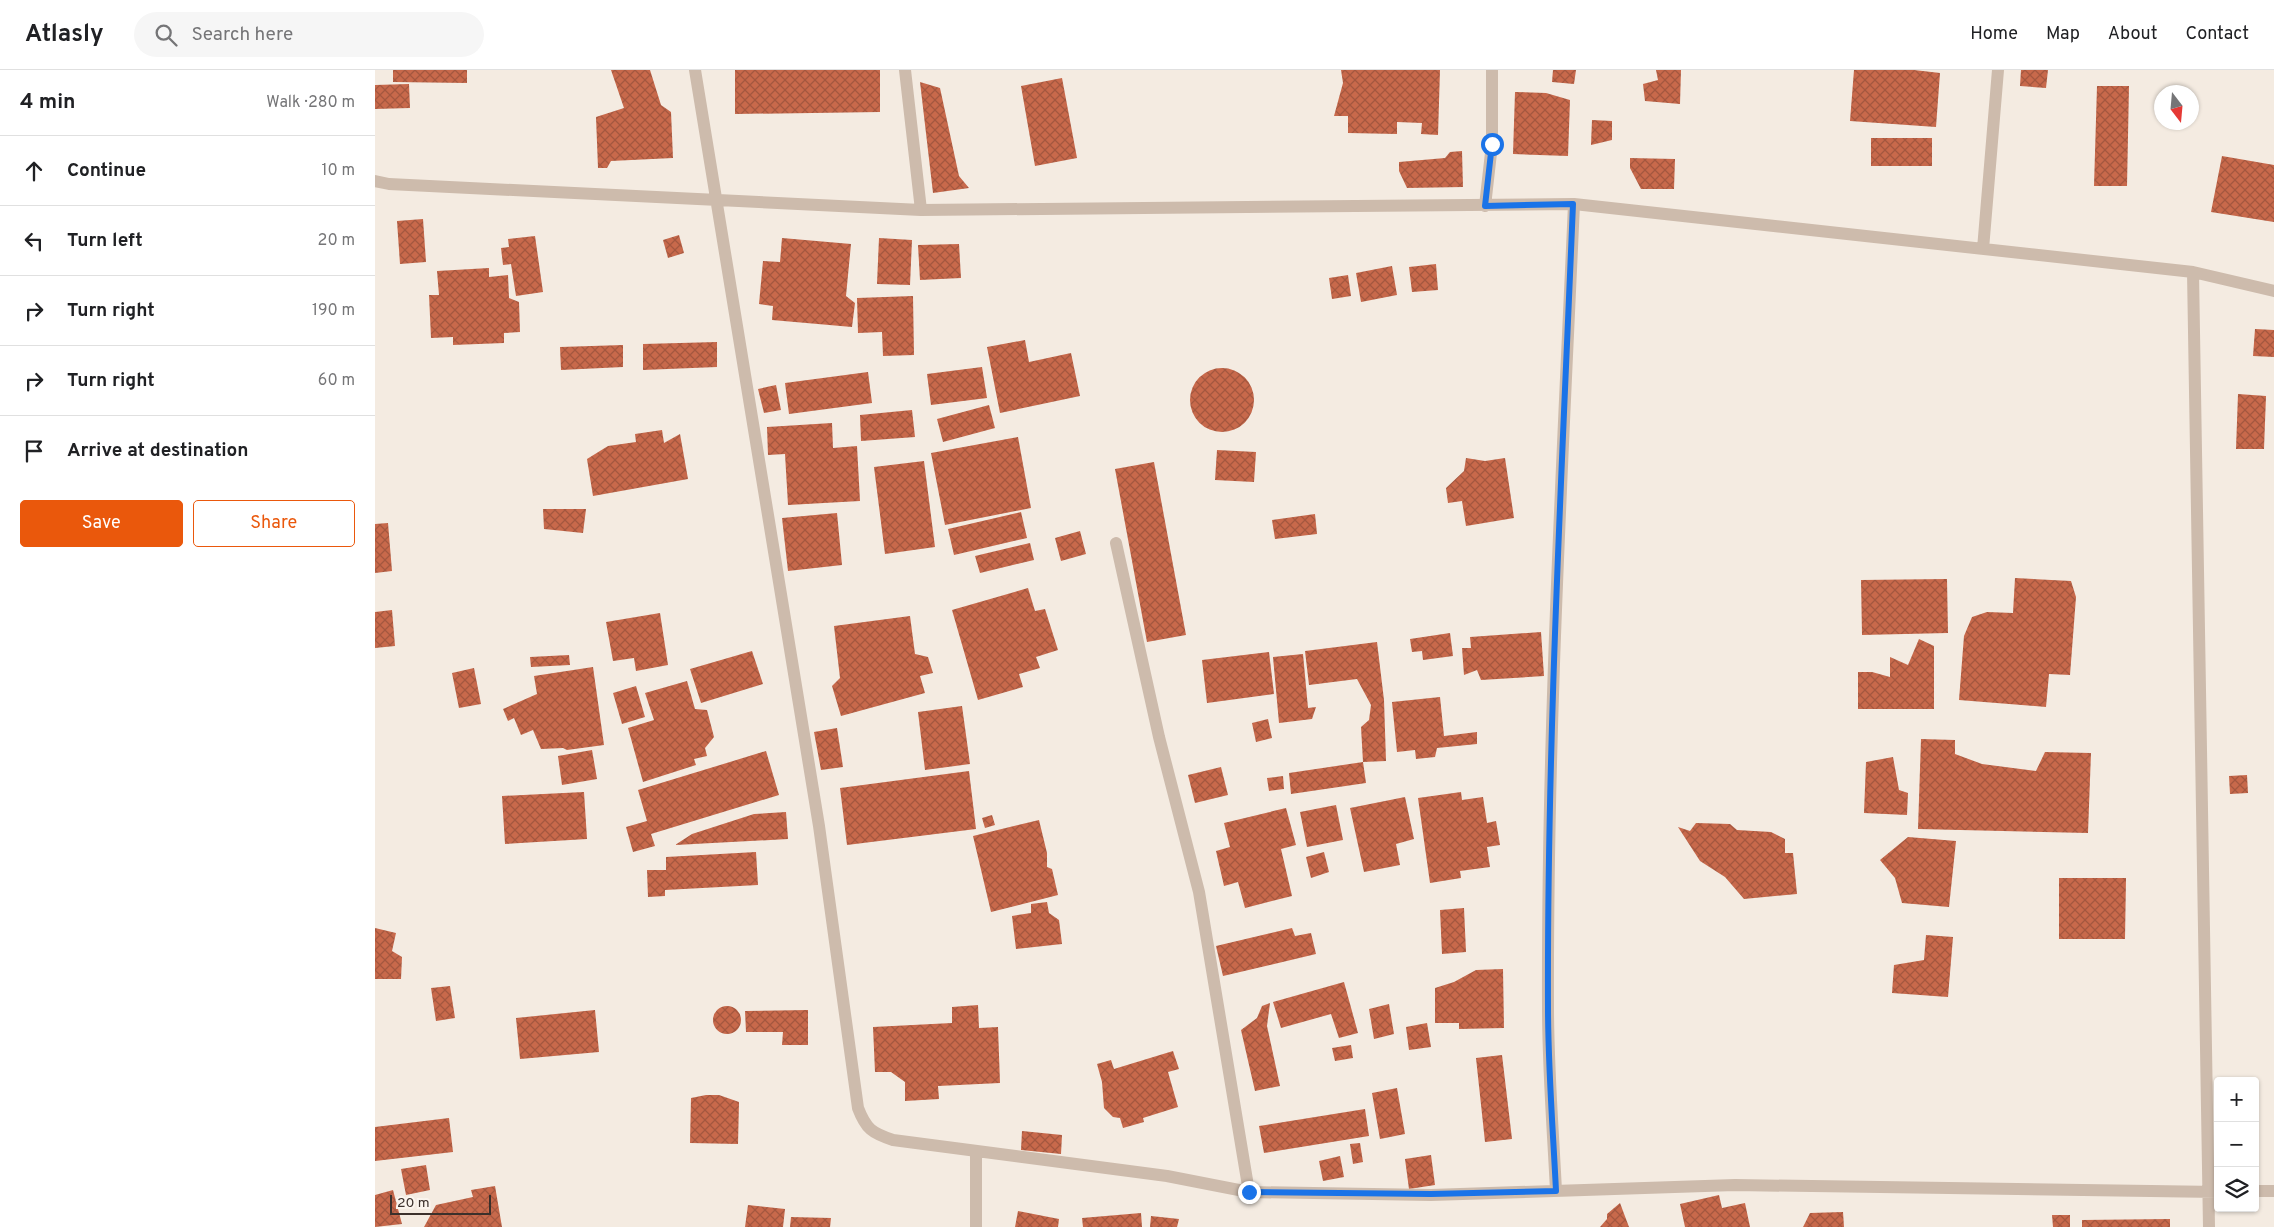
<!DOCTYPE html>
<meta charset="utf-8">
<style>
:root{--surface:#fff;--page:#f6f6f6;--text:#202124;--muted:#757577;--line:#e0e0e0;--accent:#ea580c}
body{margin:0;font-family:Overpass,sans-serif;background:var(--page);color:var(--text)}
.controls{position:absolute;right:15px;bottom:15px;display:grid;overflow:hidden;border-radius:5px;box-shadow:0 1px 4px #0004}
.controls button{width:45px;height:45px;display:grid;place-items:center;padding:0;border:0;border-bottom:1px solid var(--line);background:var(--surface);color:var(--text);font:25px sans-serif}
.compass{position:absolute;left:1779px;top:15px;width:45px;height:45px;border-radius:50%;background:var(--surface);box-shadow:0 1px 4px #0004;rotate:164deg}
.scale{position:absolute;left:15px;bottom:12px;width:101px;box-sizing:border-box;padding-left:5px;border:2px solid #3b302b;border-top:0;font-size:14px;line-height:18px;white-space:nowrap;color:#3b302b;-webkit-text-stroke:4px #fbf5ee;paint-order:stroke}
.stop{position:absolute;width:15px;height:15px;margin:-11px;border:4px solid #1a73e8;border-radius:50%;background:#fff}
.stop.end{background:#1a73e8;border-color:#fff;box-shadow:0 1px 5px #0008}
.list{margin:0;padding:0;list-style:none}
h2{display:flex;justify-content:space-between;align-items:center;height:65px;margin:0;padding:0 20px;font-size:21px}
h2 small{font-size:16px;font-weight:400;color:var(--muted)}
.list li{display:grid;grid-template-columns:32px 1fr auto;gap:15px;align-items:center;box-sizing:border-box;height:70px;padding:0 20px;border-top:1px solid var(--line)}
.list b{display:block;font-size:19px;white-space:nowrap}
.list em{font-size:16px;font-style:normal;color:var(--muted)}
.actions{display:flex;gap:10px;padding:15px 20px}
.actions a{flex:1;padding:11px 0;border:1px solid var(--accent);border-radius:5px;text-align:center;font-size:18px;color:var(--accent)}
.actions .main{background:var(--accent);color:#fff}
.icon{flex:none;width:28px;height:28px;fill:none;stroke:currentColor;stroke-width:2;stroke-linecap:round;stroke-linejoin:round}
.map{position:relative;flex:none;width:1899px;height:1157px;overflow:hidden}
header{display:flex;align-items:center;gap:30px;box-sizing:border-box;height:70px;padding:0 25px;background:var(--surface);border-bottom:1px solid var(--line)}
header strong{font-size:24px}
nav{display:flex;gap:28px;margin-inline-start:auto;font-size:18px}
.search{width:350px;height:45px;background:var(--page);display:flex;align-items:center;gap:12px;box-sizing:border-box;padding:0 18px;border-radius:28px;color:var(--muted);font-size:19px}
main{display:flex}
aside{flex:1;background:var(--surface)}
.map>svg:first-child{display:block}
.building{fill:url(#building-cross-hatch)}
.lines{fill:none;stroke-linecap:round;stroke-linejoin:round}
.street{stroke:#cdbbac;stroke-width:12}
.route{stroke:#1a73e8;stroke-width:6}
</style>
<header>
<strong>Atlasly</strong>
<div class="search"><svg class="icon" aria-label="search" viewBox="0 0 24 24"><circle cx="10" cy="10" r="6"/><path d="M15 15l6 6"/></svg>Search here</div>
<nav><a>Home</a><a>Map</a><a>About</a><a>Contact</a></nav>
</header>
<main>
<aside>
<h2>4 min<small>Walk · 280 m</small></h2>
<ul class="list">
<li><svg class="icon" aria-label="ahead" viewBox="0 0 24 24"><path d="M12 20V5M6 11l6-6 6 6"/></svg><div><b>Continue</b></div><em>10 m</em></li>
<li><svg class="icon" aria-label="left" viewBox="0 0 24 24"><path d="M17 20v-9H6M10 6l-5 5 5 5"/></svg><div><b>Turn left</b></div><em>20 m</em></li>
<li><svg class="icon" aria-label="right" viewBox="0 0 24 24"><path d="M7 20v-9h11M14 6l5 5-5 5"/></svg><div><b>Turn right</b></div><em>190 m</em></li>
<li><svg class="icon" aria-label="right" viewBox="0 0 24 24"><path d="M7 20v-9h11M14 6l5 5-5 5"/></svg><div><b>Turn right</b></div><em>60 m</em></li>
<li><svg class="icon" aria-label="arrive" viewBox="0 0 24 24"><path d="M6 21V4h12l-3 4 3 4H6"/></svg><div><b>Arrive at destination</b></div></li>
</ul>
<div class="actions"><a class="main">Save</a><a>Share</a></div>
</aside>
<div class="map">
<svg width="1899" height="1157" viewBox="0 0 1899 1157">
<defs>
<pattern id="building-cross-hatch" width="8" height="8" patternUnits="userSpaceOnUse" patternTransform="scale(1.25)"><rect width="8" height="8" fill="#c8694b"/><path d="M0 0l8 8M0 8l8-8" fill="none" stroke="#a4573f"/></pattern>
</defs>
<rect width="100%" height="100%" fill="#f4ebe1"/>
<path class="building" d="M18,0H92V13L18,12Z
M236,0H275L286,35L296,42L298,88L236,91L232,98H223L221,47L249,38Z
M360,0H505V42L360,44Z
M966,0H1065L1063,65L1046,64L1047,53L1022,52V64L973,63V46H959L968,13Z
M1178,0H1201L1199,14L1177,12Z
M1281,0H1306L1305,34L1270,31L1268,14L1283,10Z
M1479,0H1539L1565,3L1561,57L1475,51Z
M1646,0H1673L1671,18L1645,16Z
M687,8L702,88L660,96L646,16Z
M545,12L565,18L584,106L594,118L558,123Z
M34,14L35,38L0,39V15Z
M1722,16H1754L1752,116H1719Z
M1140,22L1171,23L1195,30L1193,86L1138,84Z
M1217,50L1237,51V70L1216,75Z
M1496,68H1557V96H1496Z
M1087,81L1088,117L1032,118L1024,101V92L1070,88L1075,82Z
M1847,86L1899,95V152L1836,142Z
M1255,88L1300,89L1299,119H1266L1255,98Z
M48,149L51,192L25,194L22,151Z
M304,165L309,183L293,188L288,170Z
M160,166L168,222L141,226L136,194L128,195L126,178L134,177L133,169Z
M407,168L476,174L471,226L480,233L477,257L397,250L398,236L384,234L388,191L405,192Z
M504,168L537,170L535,215L502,214Z
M584,174L586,208L545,210L543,175Z
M1061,194L1063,220L1037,222L1034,197Z
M1017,196L1022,225L986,232L981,203Z
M114,198V207L133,205L134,228L144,232L145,262L129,263V273L78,275V267L56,268L54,225H64L62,201Z
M973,205L976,226L957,229L954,208Z
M538,226L539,285L508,286L507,262L483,263L482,228Z
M1880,259L1899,260V287L1878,286Z
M650,270L654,292L696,283L705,326L625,343L612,277Z
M342,272V297L268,300V274Z
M248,275V297L186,300L185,277Z
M607,297L612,328L556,335L552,304Z
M815 330a32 32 0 1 1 64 0a32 32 0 1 1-64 0Z
M493,302L497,333L414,344L410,313Z
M401,315L406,340L389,343L383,319Z
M1863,324L1891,326L1889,379H1861Z
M614,335L620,358L568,372L562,349Z
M537,340L540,367L486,371L485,345Z
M457,353L458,378L482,376L485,431L413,435L410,384L393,385L392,357Z
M287,360L289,373L305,364L313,409L218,426L212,389L233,376L261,372L260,364Z
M643,367L656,438L570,455L556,383Z
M842,380L881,382L879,412L840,410Z
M1091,388L1110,391L1130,388L1139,448L1091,456L1087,431L1073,433L1071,418L1089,401Z
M549,391L560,477L510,484L499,397Z
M779,392L811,565L772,572L740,399Z
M168,439H211L208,463L169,459Z
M646,442L652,468L579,485L573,459Z
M462,443L467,495L413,501L407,448Z
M940,444L942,464L900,469L897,450Z
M13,453L17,501L0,503V454Z
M705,461L711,484L686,491L680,468Z
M655,473L659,490L605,503L600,486Z
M1640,508L1696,511L1701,527L1695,605L1674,604L1671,637L1584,630L1589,566L1597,547L1612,542L1638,543Z
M1572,509L1573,563L1487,565L1486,510Z
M653,518L660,541L670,539L683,580L661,587L665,598L644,604L648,617L603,630L577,540Z
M17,540L20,576L0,578V542Z
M285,543L293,595L261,601L259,588L238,591L231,552Z
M535,546L540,584L553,587L558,603L545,606L550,623L466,646L457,616L465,608L459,556Z
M1166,562L1169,606L1106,610L1102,600L1089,605L1087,578H1096L1095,567Z
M1075,563L1078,586L1048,590L1047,581L1037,582L1035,569Z
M1544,569L1559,576V639H1483V602H1497L1515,607V587L1533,595Z
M1002,572L1009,630L1011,691L988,692L986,657L994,650L996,635L982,609L934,615L930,581Z
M377,581L388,614L326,633L315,599Z
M894,582L899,624L832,633L827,590Z
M928,584L933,638L941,637L937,649L904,653L898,587Z
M194,585L195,595L156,597L155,587Z
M218,597L229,675L192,680L188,678L166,679L158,660L146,665L139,648L133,651L128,639L162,624L159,606Z
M99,598L106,634L84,638L77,603Z
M312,611L320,639L332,640L339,667L330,678L332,686L319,689L321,695L268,712L253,658L279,650L270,623Z
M261,616L270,647L247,654L238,623Z
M1065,627L1069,666L1102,662V674L1062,678L1060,687L1041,689L1040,680L1022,682L1017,632Z
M587,636L595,694L550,700L543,642Z
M893,649L897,668L881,672L877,653Z
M462,658L468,697L446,700L439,662Z
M1546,669L1580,670V684L1607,694L1661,701L1670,682L1716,683L1713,763L1543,759Z
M217,680L222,709L187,715L183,686Z
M391,681L404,725L276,764L280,776L258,782L251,757L272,751L263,720Z
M1518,687L1524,720L1533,723L1532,745L1489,743L1491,692Z
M988,692L991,713L916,724L914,703Z
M846,697L853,725L820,733L813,705Z
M594,701L601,759L472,775L465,718Z
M1872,705L1873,723L1855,724L1854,706Z
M908,706L909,719L894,721L892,708Z
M209,722L212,769L130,774L127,726Z
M1086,722L1087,730L1108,727L1112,753L1121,751L1125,775L1112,777L1115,797L1085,801L1086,808L1055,813L1043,728Z
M1030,727L1039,769L1021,774L1025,795L989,802L975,738Z
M961,735L968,770L932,777L925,742Z
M911,738L921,775L906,779L917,826L870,838L863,812L849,816L841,781L855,777L849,753Z
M411,742L413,769L300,775L317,764L379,744Z
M617,745L620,755L610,758L607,748Z
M664,750L672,783V797L677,799L683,825L616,842L598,766Z
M1321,753L1355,754L1362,760L1396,762L1410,769V783H1418L1422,824L1369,829L1350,807L1325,791L1303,757L1315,761Z
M1533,767L1581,771L1574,837L1527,833L1520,808L1505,790Z
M381,782L383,815L290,820V826L273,827L272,800H291V787Z
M949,782L954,802L936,808L931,787Z
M1684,808H1751L1750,869H1684Z
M672,832L674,843L684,850L687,874L641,879L637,846L656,843V834Z
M1089,838L1091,882L1067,884L1065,840Z
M0,858L21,863L17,881L27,887L26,909H0Z
M917,858L920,866L936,863L941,884L848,906L841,876Z
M1551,865L1578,867L1573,927L1517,923L1519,895L1549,890Z
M1128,899L1129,958L1084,959V953H1060V918L1079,912L1101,900Z
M969,912L983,963L964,968L956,944L906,958L898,932Z
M75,916L80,948L61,951L56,918Z
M895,933L892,956L905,1016L880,1021L866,960L882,948L887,936Z
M1014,934L1019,964L999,969L994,939Z
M603,935L604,958L623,957L625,1013L563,1016L564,1029L530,1031V1012L516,1002H500L498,957L577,953V937Z
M338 950a14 14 0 1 1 28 0a14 14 0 1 1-28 0Z
M220,940L224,982L145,989L141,948Z
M433,940V975H407L408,962H371L370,941Z
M1052,953L1056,977L1034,980L1031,957Z
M976,975L978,988L960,991L957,978Z
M798,981L804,999L793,1002L803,1037L768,1048L769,1052L748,1058L745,1048L738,1047L729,1038L727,1012L722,994L736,990L739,999Z
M1127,985L1137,1069L1110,1072L1101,988Z
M1022,1018L1030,1064L1005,1069L997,1023Z
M331,1025H344L364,1032L363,1074L315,1073L316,1028Z
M990,1039L994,1066L889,1083L884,1056Z
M74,1048L78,1082L0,1091V1057Z
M647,1061L687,1065L686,1084L646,1080Z
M985,1073L988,1092L978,1094L975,1074Z
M1056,1085L1060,1115L1034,1119L1030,1089Z
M965,1086L969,1107L948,1111L944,1091Z
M51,1095L55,1120L31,1125L26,1099Z
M120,1116L127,1157H49L61,1135L98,1127L96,1120Z
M18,1120L27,1154L0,1157V1125Z
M1344,1125L1347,1138L1370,1133L1375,1157H1310L1305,1134Z
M1245,1133L1254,1157H1225L1232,1149V1144Z
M373,1135L410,1139L408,1157H370Z
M643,1141L684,1149L683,1157H640Z
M1468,1142L1469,1157H1428L1435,1143Z
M766,1143L767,1157H708L707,1148Z
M1677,1145H1695V1157H1678Z
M776,1146L804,1149L802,1157H775Z
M416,1147L456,1148L455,1157H415Z
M1795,1149V1157H1707V1150Z"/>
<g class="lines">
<path class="street" d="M320,0L444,756L483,1038C491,1059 497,1063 518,1070L792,1106L874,1122L1056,1125L1360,1115L1843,1122
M530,0L546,140
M0,111L14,114L546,140L1199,134L1818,202L1899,221
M1110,136L1117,74V0
M1608,179L1623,0
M1818,202L1834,1157
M741,473L784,667L824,822L874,1122
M601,1081V1157
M1181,1121C1178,1060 1173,998 1173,937C1172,669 1187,402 1199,134
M1880,1121H1899"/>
</g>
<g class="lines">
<path class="route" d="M874,1122L1056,1124L1181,1121C1178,1060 1173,998 1173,937C1172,669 1187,402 1198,134L1110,136L1117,74"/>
</g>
</svg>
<div class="controls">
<button>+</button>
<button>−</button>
<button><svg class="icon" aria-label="layers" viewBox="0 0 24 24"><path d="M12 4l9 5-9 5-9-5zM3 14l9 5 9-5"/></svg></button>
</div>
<svg class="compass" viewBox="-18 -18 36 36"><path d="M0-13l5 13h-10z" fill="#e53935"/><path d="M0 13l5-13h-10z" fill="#757577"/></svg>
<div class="scale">20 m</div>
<div class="stop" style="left:1117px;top:74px"></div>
<div class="stop end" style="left:874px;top:1122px"></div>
</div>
</main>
